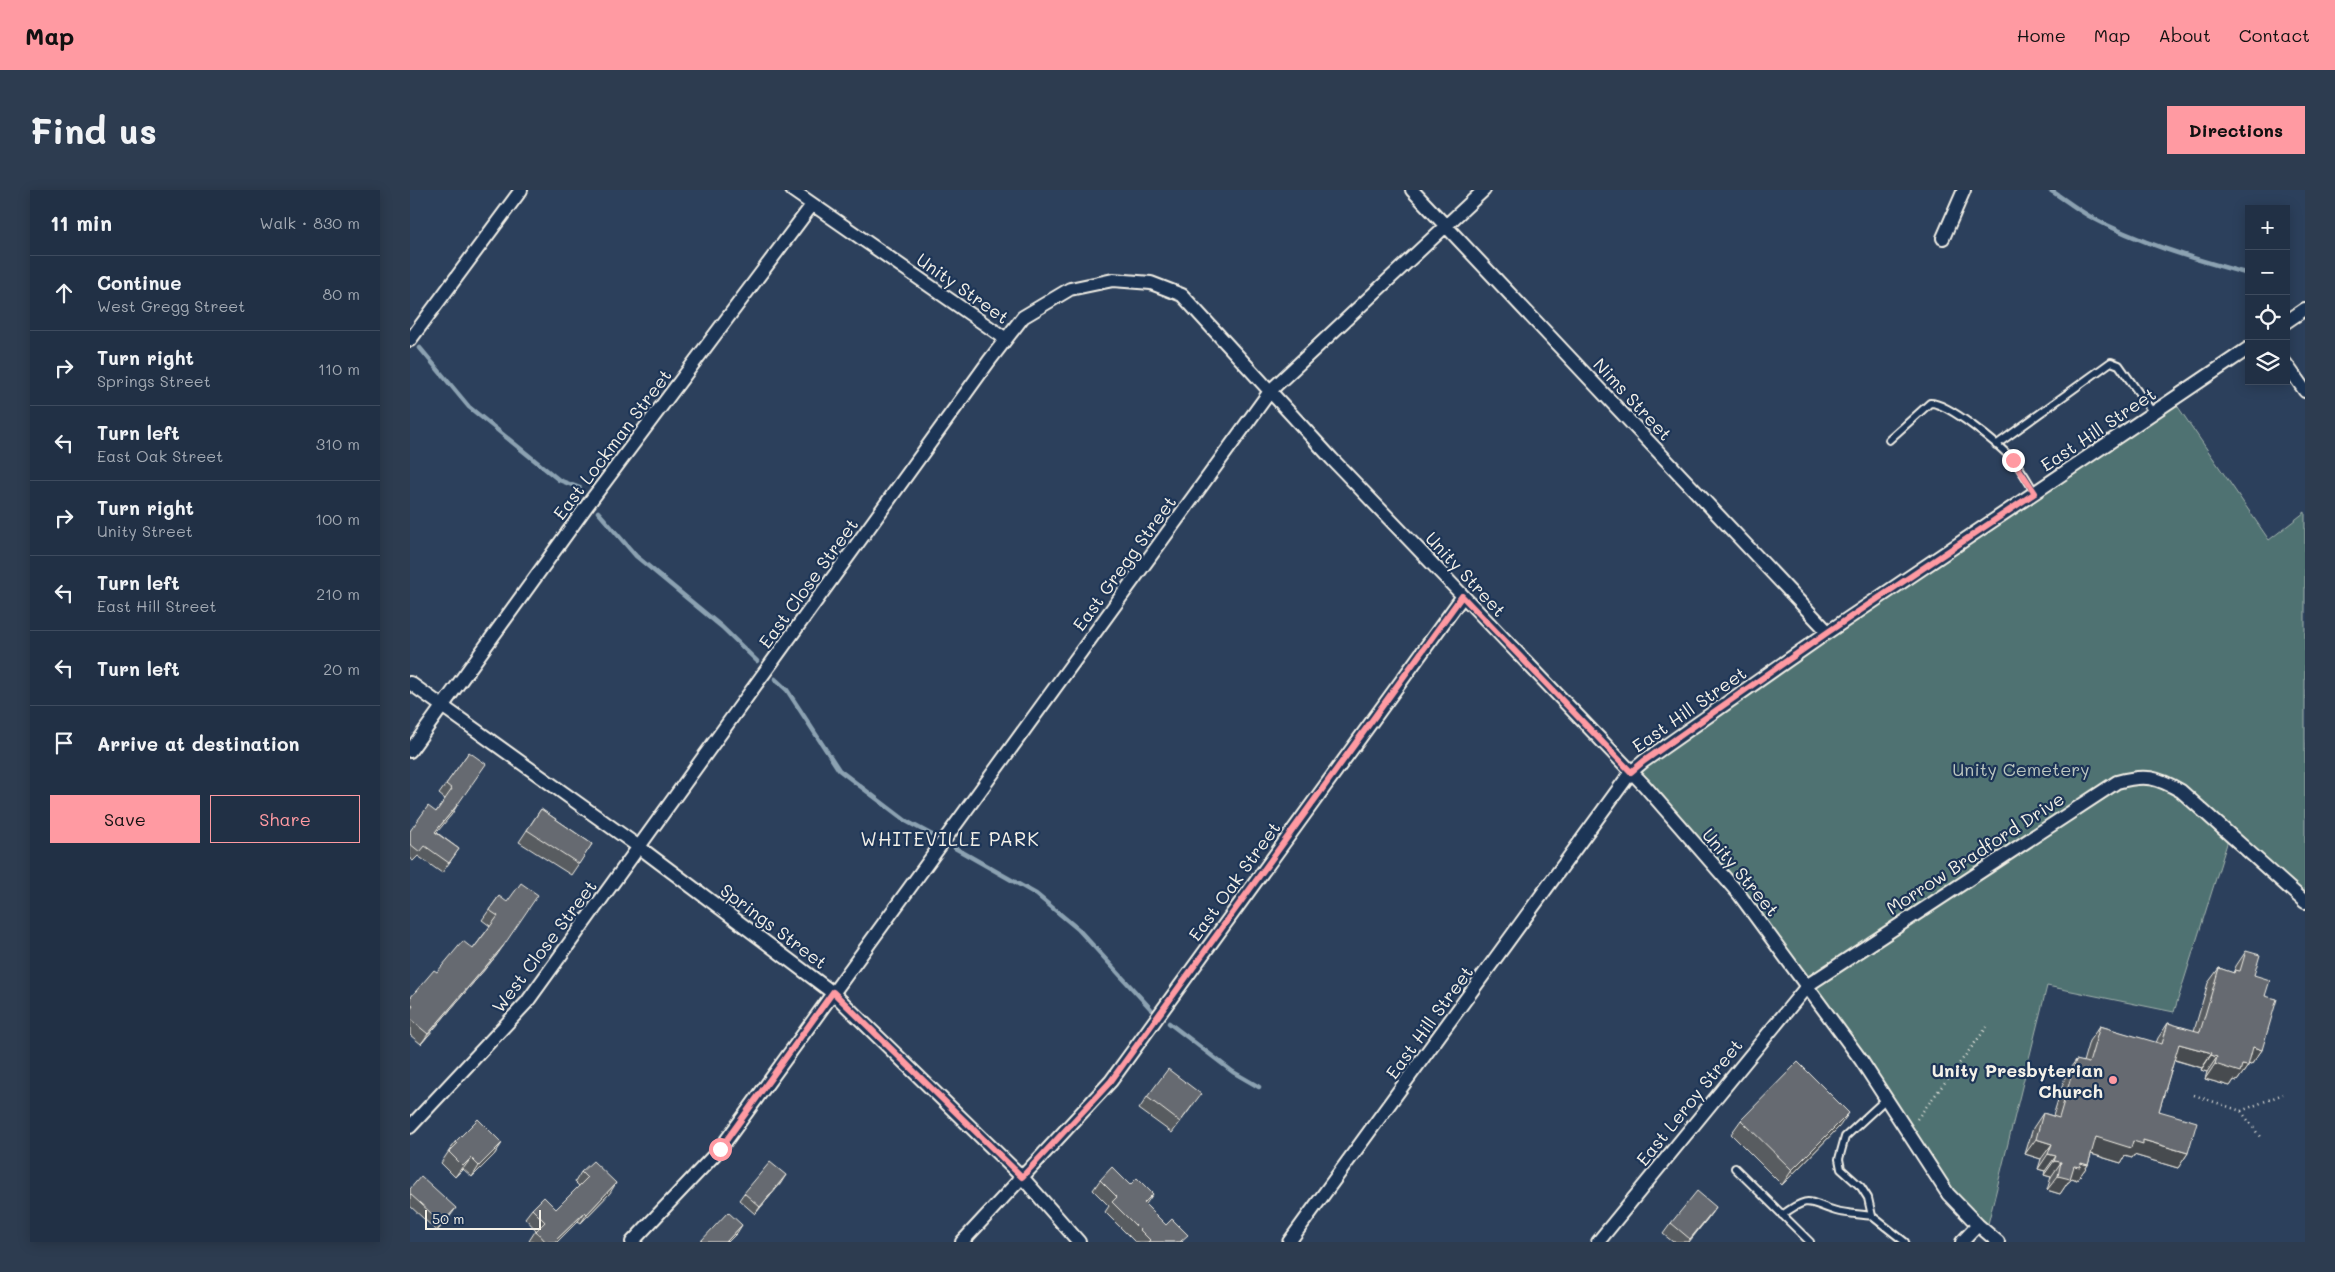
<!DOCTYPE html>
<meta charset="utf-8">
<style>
:root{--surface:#213045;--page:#2d3c50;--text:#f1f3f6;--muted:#a2a9b3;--line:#3e4b5e;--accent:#ff9aa2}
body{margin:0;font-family:Mali,sans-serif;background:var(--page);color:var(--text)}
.controls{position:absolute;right:15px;top:15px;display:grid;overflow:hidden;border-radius:0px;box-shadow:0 2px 12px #0003}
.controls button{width:45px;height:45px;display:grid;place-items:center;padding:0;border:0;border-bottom:1px solid var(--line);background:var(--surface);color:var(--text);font:25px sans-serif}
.scale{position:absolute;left:15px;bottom:12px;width:116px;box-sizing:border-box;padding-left:5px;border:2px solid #f4f1e8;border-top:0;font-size:14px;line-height:18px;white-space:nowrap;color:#f4f1e8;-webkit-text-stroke:4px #1d3557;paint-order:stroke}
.stop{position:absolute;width:15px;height:15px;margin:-11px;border:4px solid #ff9aa2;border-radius:50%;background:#fff}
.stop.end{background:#ff9aa2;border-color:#fff;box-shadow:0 1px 5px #0008}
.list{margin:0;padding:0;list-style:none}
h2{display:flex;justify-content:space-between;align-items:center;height:65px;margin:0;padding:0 20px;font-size:21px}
h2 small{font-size:16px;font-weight:400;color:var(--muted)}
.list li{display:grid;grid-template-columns:32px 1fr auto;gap:15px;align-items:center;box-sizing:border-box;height:75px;padding:0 20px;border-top:1px solid var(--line)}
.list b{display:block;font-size:19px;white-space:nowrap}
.list p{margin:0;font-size:16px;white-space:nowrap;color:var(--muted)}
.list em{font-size:16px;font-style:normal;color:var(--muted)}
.actions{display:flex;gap:10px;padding:15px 20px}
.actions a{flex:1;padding:11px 0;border:1px solid var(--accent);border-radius:0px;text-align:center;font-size:18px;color:var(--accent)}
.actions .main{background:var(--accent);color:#111}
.icon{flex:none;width:28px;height:28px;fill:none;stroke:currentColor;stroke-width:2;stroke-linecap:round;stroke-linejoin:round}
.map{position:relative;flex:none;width:1895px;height:1052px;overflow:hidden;border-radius:0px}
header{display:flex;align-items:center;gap:30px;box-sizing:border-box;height:70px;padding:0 25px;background:var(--accent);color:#111}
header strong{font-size:24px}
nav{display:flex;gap:28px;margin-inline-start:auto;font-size:18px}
.intro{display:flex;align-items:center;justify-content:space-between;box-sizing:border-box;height:120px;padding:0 30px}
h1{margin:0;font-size:35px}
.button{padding:12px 22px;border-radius:0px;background:var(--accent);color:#111;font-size:18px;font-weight:700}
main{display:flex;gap:30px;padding:0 30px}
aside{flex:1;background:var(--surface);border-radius:0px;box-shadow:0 2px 12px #0003}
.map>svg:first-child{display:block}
.green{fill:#507272;stroke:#a2b2ad}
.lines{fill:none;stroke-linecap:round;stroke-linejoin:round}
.stream{stroke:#8ca2b2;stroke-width:4.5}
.lane-casing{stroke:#f4f1e8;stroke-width:10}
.street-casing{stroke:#f4f1e8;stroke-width:16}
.path{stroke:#f4f1e8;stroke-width:2.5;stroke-dasharray:1 4;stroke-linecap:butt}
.lane{stroke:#1d3557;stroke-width:6}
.street{stroke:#1d3557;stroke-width:12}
.wall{fill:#585c61;stroke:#f4f1e8}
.shaded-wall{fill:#474b4f;stroke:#f4f1e8}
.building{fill:#666b71;stroke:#f4f1e8}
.route{stroke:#ff9aa2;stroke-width:6}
.poi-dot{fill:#ff9aa2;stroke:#1d3557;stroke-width:2}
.labels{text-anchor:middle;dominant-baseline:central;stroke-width:4.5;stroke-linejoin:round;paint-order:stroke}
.street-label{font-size:18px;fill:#f4f1e8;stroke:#1d3557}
.park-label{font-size:18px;fill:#bbc5bf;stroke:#1d3557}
.poi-label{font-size:18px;font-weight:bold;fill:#f4f1e8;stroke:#1d3557;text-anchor:end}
.neighbourhood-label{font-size:19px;letter-spacing:1px;fill:#f4f1e8;stroke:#1d3557}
</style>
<header>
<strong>Map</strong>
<nav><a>Home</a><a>Map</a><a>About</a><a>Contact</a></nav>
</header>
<div class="intro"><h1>Find us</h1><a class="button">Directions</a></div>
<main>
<aside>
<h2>11 min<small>Walk · 830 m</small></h2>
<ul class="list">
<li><svg class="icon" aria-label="ahead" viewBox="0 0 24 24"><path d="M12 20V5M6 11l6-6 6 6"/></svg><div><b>Continue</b><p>West Gregg Street</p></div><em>80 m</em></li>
<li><svg class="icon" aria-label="right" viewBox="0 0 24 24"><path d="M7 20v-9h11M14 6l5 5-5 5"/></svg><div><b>Turn right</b><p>Springs Street</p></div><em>110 m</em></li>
<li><svg class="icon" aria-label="left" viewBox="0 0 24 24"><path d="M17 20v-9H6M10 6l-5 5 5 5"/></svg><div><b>Turn left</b><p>East Oak Street</p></div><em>310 m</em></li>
<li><svg class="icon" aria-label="right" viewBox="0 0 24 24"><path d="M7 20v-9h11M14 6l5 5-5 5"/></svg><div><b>Turn right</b><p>Unity Street</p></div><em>100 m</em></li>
<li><svg class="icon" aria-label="left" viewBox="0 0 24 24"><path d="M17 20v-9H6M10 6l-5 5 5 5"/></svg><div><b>Turn left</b><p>East Hill Street</p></div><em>210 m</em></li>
<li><svg class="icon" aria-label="left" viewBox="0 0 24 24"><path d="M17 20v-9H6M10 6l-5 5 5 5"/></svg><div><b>Turn left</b></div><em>20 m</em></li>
<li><svg class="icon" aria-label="arrive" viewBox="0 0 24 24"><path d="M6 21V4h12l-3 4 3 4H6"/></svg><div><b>Arrive at destination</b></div></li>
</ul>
<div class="actions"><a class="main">Save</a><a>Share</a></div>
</aside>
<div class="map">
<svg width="1895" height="1052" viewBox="0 0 1895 1052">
<rect width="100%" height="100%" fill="#2c405c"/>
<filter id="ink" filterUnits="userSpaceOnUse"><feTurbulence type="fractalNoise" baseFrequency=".02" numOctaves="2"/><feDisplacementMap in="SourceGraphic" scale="10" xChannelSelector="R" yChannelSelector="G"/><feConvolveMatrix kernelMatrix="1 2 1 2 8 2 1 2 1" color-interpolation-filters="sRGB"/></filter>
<g filter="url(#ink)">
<path class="green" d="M1764,211L1859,350L1895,322V709L1819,647L1764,822L1637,796L1577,1038L1539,1001L1456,872L1226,583L1235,573Z"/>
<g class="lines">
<path class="stream" d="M1640,0C1653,8 1665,18 1679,26C1729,53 1784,69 1839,84
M10,158L59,217L149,290L170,298
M188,322L226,366L312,437L347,471
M365,489L377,500L429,580L496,631L522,645
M545,658L626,704L668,739L741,819
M759,833L823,882L849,897"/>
<g class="lane-casing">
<path id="lane" d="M1479,250L1520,213C1539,213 1589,255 1603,270C1612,279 1618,292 1625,303
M1586,255L1701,172L1709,175L1743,223
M1476,909L1435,947L1429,969L1431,979L1451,997L1458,1008L1462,1026L1495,1052
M1325,978L1400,1052
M1372,1025C1401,1004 1398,1013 1426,1021C1437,1024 1451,1024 1462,1026"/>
</g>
<g class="street-casing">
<path id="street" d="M382,0L596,149
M1002,0L1418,442
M1533,48L1554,0
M1876,132L1895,119
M0,150L111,0
M1876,174L1895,201
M0,493L229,657L423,803L612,987L669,1052
M0,561L176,317L402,15
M0,937L117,812L579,171L613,127L660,99L703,90L741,93L772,105L922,269L1234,595L1329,704L1451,870L1538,1004L1568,1035L1588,1052
M222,1052L310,959L861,200L1074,0
M552,1052L701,891L1053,406
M879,1052L1221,582L1234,571L1418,442L1839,158
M1188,1052L1398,795L1707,592C1735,584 1747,587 1771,601L1895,712
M1552,1052L1568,1035"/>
</g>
<path class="path" d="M1784,905L1831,921L1851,948
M1831,921L1873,904
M1507,929L1577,837"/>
<use href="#lane" class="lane"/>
<use href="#street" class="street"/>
</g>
<path class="wall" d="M59,562L42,624L26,642L49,659L32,683L8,666L3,671L0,669V641L26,622L35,609L29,604Z
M131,619L182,654L161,685L109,652Z
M89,706L87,765L11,854L0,845V808L27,782L63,759L80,736L72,730Z
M1836,761L1844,785L1855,806L1852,860L1841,875L1838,874V876L1827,891L1824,890L1820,896L1795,889L1797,882L1791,880L1792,878L1764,870L1749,921L1778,963L1768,978L1724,965L1722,968L1715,966L1711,973L1681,964L1678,975L1667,990L1662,988L1659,992H1658L1650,1004L1637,1000L1641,987L1634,985L1635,981L1628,979L1631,969L1615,964L1623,938L1633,923L1643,926L1656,884L1666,870L1673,872L1679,851L1690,836L1746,853L1748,848L1758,833L1784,841L1798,793L1809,778L1823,783L1826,776Z
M737,907L783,915L762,943L729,919Z
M1331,930L1429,937L1372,995L1321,944Z
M45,952L92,953L84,965L62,987L53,979L45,987L31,973Z
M171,982L200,1003L171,1033L168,1031L147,1052H120L119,1051L126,1040L115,1028L122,1019H146L169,996L165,992Z
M690,990L735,1014L773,1052H725L695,1022L699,1016L683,1000Z
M371,993L345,1024L329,1010L334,1003Z
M0,999L41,1025L27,1041L0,1016Z
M1298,1028L1279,1052H1263L1253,1044L1261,1033Z"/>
<path class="shaded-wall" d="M48,614L42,624L19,652L25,642Z
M94,755L87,765L11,854L18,844Z
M1769,854L1802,863L1792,878L1759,868Z
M1843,857L1852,860L1841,875L1833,872Z
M1801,865L1807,867L1797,882L1791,880Z
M1805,874L1832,875L1838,876L1827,891L1824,890L1820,896L1795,889Z
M1439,923L1429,937L1372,995L1382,980Z
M1686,947L1723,951L1733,950L1778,963L1768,978L1724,965L1722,968L1715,966L1711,973L1675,962Z
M1626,949L1642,954L1631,969L1615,964Z
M92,953L84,965L62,987L69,976Z
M1638,964L1646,966L1635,981L1628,979Z
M61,968L53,979L45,987L53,976Z
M1644,971L1651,972L1641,987L1634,985Z
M1671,973L1678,975L1667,990L1662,988L1659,992H1658L1650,1004L1637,1000L1648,986L1664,976Z
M376,985L371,993L345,1024L350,1017Z
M206,993L200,1003L171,1033L177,1024Z
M743,1004L736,1014L727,1023L734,1013Z
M1306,1017L1298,1028L1278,1052Z
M46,1018L41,1025L27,1041L32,1033Z
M175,1022L168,1031L147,1052H144Z
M332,1035L327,1043L318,1052H316Z"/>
<path class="building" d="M59,562L76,574L48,614L25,642L49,659L39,673L15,656L10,662L0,654V641L18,616L26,622L42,599L36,594Z
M131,619L182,654L169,674L117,640Z
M111,693L128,705L94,755L18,844L0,829V820L3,816L0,814V808L24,780L27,782L53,751L63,759L88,726L79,720L89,706L97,712Z
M1836,761L1850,765L1844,785L1860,790L1855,806L1867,809L1852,860L1843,857L1838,876L1832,875L1830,882L1805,874L1807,867L1801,865L1802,863L1769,854L1749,921L1787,932L1778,963L1733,950V954L1723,951L1721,958L1686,947L1678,975L1671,973L1670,977L1664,976L1660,989L1648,986L1651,972L1644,971L1646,966L1638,964L1642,954L1626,949L1633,923L1649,928L1666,870L1679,873L1690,836L1752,854L1758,833L1790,842L1809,778L1824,783L1825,780L1830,781Z
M1388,872L1439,923L1382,980L1331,930Z
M758,879L791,904L770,932L737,907Z
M68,929L92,953L69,976L61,968L53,976L39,962L47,954L45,952Z
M183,971L206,993L177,1024L175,1022L144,1052H136L126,1041L135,1032L122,1019L134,1007L146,1019L177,988L171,982Z
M360,972L376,985L350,1017L334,1003Z
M702,977L720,995L727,988L743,1004L734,1013L756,1035L762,1029L778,1045L770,1052H738L740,1050L702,1012L707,1007L690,990Z
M11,986L46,1018L32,1033L0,1004V999Z
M1287,1001L1306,1017L1280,1049L1261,1033Z
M318,1022L332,1035L316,1052H290Z"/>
</g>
<g class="lines" filter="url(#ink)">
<path class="route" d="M310,959L423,802L612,987L701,891L1052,406L1221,582L1234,571L1418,442L1625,303L1603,270"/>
</g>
<circle class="poi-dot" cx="1703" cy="890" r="5"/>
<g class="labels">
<g class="street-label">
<text transform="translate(553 98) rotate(35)">Unity Street</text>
<text transform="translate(1223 209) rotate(47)">Nims Street</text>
<text transform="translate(1688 239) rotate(-34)">East Hill Street</text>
<text transform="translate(202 254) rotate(-53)">East Lockman Street</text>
<text transform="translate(714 373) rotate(-54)">East Gregg Street</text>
<text transform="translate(1056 384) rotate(47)">Unity Street</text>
<text transform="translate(398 393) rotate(-54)">East Close Street</text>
<text transform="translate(1279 519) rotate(-35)">East Hill Street</text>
<text transform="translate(1565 663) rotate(-33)">Morrow Bradford Drive</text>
<text transform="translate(1331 682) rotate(50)">Unity Street</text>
<text transform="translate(824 691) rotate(-54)">East Oak Street</text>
<text transform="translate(364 736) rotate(37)">Springs Street</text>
<text transform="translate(134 756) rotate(-53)">West Close Street</text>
<text transform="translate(1019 832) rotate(-54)">East Hill Street</text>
<text transform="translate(1279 912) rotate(-51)">East Leroy Street</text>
</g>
<g class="park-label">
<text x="1611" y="579">Unity Cemetery</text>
</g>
<g class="poi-label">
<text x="1693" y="880">Unity Presbyterian<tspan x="1693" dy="21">Church</tspan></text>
</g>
<g class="neighbourhood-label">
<text x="540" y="648">WHITEVILLE PARK</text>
</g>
</g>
</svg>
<div class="controls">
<button>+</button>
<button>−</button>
<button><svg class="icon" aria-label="locate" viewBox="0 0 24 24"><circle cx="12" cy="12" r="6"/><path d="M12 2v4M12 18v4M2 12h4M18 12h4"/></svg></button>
<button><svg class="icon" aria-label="layers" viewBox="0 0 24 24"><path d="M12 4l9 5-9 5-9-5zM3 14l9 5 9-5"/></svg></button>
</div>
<div class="scale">50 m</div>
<div class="stop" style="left:310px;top:959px"></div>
<div class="stop end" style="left:1603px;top:270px"></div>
</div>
</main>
